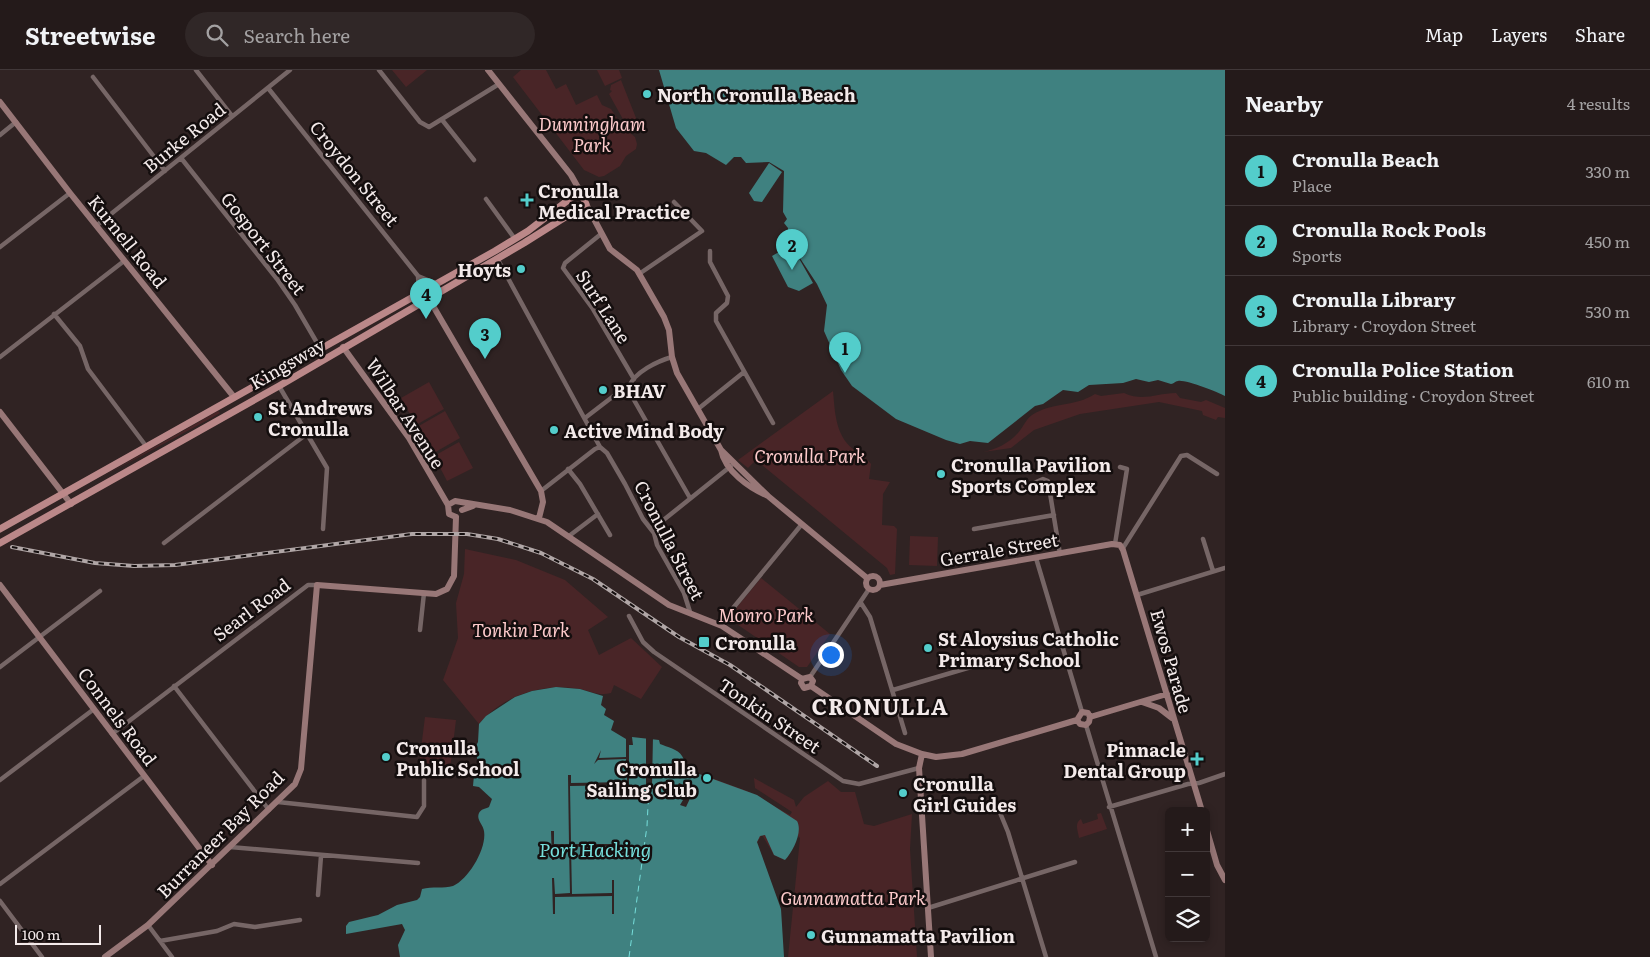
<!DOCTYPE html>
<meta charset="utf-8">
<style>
:root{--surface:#241a1a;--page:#302727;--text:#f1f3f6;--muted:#a3a1a2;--line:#413839;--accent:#53cdcb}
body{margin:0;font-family:Literata,serif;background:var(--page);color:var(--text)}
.controls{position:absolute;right:15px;bottom:15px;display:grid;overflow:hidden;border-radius:8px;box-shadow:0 2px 8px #0003}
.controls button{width:45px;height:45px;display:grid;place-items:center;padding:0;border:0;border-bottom:1px solid var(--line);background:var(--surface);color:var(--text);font:25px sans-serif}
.scale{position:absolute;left:15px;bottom:12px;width:86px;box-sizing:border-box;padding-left:5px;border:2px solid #f3eaea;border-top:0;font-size:14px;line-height:18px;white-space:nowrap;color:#f3eaea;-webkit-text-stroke:4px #140e0e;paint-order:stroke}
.you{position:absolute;left:830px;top:584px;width:18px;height:18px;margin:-12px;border:4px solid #fff;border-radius:50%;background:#1a73e8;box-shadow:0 0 0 8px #1a73e833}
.badge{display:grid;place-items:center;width:32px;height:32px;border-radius:50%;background:var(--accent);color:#111;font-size:16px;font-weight:700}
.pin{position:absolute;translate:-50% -41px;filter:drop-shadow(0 1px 2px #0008)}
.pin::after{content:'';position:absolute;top:26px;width:18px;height:15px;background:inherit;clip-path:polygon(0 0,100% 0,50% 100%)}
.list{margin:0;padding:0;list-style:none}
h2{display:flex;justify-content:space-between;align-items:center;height:65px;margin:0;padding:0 20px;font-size:21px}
h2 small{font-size:16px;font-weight:400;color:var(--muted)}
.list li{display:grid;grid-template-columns:32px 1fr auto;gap:15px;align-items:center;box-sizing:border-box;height:70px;padding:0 20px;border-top:1px solid var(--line)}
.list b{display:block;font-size:19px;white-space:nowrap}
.list p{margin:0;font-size:16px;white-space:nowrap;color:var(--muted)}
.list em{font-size:16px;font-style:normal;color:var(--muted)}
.icon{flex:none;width:28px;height:28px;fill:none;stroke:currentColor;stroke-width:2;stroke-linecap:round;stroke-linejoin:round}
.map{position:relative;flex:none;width:1225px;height:887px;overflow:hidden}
header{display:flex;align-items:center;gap:30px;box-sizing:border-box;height:70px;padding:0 25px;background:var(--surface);border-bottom:1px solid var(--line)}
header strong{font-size:24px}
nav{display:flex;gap:28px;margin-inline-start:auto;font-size:18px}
.search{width:350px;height:45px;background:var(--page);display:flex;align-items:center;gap:12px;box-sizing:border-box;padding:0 18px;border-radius:28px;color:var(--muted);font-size:19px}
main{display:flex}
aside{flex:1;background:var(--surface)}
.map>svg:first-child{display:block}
.green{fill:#492527}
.water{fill:#3f8180}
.pier{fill:#302323}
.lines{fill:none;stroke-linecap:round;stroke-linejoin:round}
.ferry{stroke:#76dedb;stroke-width:1;stroke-dasharray:6 5;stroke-linecap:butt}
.street{stroke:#766666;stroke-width:4.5}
.secondary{stroke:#987777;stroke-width:6}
.primary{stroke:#bb8889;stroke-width:7}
.rail-casing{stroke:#b0a6a6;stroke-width:4}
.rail{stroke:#140e0e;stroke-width:2;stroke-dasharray:5.5;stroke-linecap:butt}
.poi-dot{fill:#53cdcb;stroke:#140e0e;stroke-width:2}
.labels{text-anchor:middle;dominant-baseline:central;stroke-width:5;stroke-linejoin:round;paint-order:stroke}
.poi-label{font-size:18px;font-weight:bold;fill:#f3eaea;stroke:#140e0e;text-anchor:start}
.park-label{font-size:18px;font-style:italic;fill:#fdcacb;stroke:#140e0e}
.street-label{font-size:18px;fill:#f3eaea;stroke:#140e0e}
.water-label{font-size:19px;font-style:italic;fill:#76dedb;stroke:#140e0e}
.district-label{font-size:22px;font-weight:bold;letter-spacing:1px;fill:#f3eaea;stroke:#140e0e}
</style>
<header>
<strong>Streetwise</strong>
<div class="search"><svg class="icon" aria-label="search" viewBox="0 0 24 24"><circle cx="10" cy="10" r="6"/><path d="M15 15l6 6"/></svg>Search here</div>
<nav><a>Map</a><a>Layers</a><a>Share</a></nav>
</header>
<main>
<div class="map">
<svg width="1225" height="887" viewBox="0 0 1225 887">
<rect width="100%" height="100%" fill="#302323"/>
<path class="green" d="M392,0H427L406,17Z
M521,0H546L556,19L566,14L576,35L597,25L602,35L611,39L623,57L635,67L637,74L636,79L626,86L620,96L604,106L599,107L584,100L513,7Z
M597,0H619L622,8L605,16Z
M621,10L640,58L638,61L625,53L609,24L612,21L610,20L611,15Z
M429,312L444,339L416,355L401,328Z
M833,321C835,341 835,365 853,379C860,384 865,386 871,394L869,409L890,412L883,424L882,455L894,456L897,459L895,504L890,505L887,498L756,390L748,398L738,390Z
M1124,323C1144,332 1156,323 1176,323L1180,328L1201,332L1206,330L1225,338V348L1218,347L1216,350L1203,345L1202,341L1159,332L1080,344L1034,360L1011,378L983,382C995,380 1009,373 1017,364C1023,358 1025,350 1032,345C1052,332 1075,337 1095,324L1101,326Z
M218,341L220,343L206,351L98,409Z
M445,341L460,368L432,384L417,357Z
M459,372L473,398L447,411L434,386Z
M910,466L938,467L937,496L909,495Z
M465,479L516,490L565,510L608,547L588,560L599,585L631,568L662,597L641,629L614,615L611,623C598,627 587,619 573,618C539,614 501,627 479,654L443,610L458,568L456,533L464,504Z
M761,508L830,564L807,597H799L728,548Z
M425,647L456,650L450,699L419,695Z
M706,706L747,721L790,745L792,742L755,718L754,708L794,730L796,737L804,727L828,711L841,722H855L864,754L874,756L912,744L910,779L917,887H788L800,768L797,765L784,790L774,785L762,765L756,774L762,787Z
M1101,743L1107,759L1079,768C1078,761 1074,753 1081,749L1083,754L1098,749L1097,744Z"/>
<path class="water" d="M659,0H1225V326C1218,322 1184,309 1178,311C1175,311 1174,314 1171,314L1158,310L1149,312L1136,309L1123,313L1089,315L1078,322L1063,320L1043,334L1035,336L988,373L970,371L960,374L946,370L896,349L852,316L841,300L824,261L827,235L817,214L792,176L813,213L799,221L788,217L772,186L791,175L788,172V158L784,153L787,149L783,142L784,101L769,92L746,93L741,87H734L726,95L706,83L694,81L676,58Z
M769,93L782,102L762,132L754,131L749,123Z
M556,617L580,619L603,626L601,635L606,639L604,645L614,651L611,660L626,669V675H633L632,667L659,670L660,674C667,677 678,679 682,686C686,692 685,696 691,701L757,725L797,751C803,762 793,781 785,790L774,785L765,765L760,766L757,772L781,839L784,887H400L398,875L405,860L402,854L346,864V856L349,852L378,845L397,835L417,830L420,827L422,819C432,816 444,819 453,816C469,809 487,778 484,761C483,754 476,750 479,743C481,739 485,739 489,737L492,729L479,717L473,716L474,705L471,702L479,697L475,678L478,672L479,654L486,646L515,627L532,621Z"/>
<path class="pier" d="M646,666H653L652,716H646Z
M626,675H629V725H627V715L570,716L571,774H613L614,789H611V776L571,777L572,824L612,823V810H614V844H612V826L555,827V844H553L552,808H554L555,824L570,823L569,777H554V790H552L551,761H554V774H569L568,705H571V713L627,712L626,689L598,690L594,694L601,680L599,688L626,687Z
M679,713L694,720L686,737L680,735L683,730L673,725Z"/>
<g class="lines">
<path class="ferry" d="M629,887L647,756L649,716"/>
<path class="street" d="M196,0L232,46
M379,0L420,52L429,57L499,14
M93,7L165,101
M268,18L418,206L435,213
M443,51L474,90
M0,65L16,52
M181,88L277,209L295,235L320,278
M486,129L515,169
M96,156L290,0
M601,164L565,193L563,198L593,239L634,309
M0,177L70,123
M710,181V192L728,226L727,233L716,243V251L773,353
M497,188L600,377L607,383L625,414L643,449L654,463L657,475L684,523L690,542
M639,204L702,161L674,132
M418,206L419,222
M54,244L80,276L88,299L146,376
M0,287L124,191
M279,316L327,398L323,459
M629,317L630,323L690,428
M629,317C634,302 658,291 672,287
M698,339L744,302
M585,348L624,318L629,317
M568,399L580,414L610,465
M1018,417H1025L1043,409L1048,411L1060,484
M541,421L595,379L600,377
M974,459L1054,445
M654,463L656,456L731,396
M569,466L598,444
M1203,469L1213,501
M164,473L308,363
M1115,474L1127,399L1120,397
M1123,478L1181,386L1187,385L1217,404
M1036,488L1082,642
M1137,525L1225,498
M861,533L870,547L905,663
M629,546L643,572L654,582L843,711L859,714L919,698
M720,554L802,454
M420,560L424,523
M0,597L100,521
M810,607L869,519
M174,616L269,740
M893,620L1005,587
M1086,655L1156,887
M112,664L308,515H317
M0,710L94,639
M278,732L417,747L424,736V710
M996,733L1008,762L1046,887
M1109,737L1188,714L1199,713L1225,704
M230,777L418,793
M0,814L144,706
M318,825L321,786
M0,831L42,887
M928,838L1075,792
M148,855L172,887
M160,871L217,861L234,854L255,857L300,850"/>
<path class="secondary" d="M488,0L571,105L580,121
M0,32L70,123L234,327
M586,134L610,179L637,200L664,247L669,260L672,287L677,303L721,380C725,401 749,418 768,426
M429,229L541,421L543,432L539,448
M343,277L409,368L448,435
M0,342L71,434
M721,380L768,426L867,508
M448,435L455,431L510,440L547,452L669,535L722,556L802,609
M448,435L449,444L456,447
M462,440L473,436
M866 513a7 7 0 1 1 14 0a7 7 0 1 1-14 0Z
M0,515L212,795
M880,515L1112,474L1120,475L1123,480L1202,741
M802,609L810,607L813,611L811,616
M802,609L801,613L804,618L811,616
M811,616L896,674L922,684L936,687L962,684L1077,650
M1142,632L1159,638L1172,648
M1090,647L1167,624
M1077,650L1080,654L1086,655L1089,652L1090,647
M1077,650L1082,642L1088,643L1090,647
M922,684L919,698L931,887
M1206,757L1217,795L1225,810
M105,887L148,855L295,714L301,699L317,515L436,524L447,519L454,506L456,447"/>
<path class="primary" d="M0,459L495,181L528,161L580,121L586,134L524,173L279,316L0,473"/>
<g class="rail-casing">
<path id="rail" d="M12,477L95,493L134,496L175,495L412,464H467L498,469L541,483L593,509L679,567L730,595L877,696"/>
</g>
<use href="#rail" class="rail"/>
</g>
<g class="poi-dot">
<circle cx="647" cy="24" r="5"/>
<path d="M524.5 122.5h5v5h5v5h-5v5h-5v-5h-5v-5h5z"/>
<circle cx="521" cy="199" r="5"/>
<circle cx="603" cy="320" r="5"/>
<circle cx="258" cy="347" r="5"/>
<circle cx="554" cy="360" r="5"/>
<circle cx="941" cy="404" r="5"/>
<rect x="698" y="566" width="12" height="12" rx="2.5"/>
<circle cx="928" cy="578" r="5"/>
<circle cx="386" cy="687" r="5"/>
<path d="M1194.5 681.5h5v5h5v5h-5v5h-5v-5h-5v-5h5z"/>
<circle cx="707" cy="708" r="5"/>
<circle cx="903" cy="723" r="5"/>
<circle cx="811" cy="865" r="5"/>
</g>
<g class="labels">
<g class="poi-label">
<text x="657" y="24">North Cronulla Beach</text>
<text x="538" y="120">Cronulla<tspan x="538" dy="21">Medical Practice</tspan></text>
<text x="511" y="199" text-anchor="end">Hoyts</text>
<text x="613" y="320">BHAV</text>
<text x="268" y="337">St Andrews<tspan x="268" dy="21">Cronulla</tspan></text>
<text x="564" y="360">Active Mind Body</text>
<text x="951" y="394">Cronulla Pavilion<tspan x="951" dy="21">Sports Complex</tspan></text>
<text x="938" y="568">St Aloysius Catholic<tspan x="938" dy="21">Primary School</tspan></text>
<text x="715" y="572">Cronulla</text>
<text x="396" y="677">Cronulla<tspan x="396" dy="21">Public School</tspan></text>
<text x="1186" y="679" text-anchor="end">Pinnacle<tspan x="1186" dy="21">Dental Group</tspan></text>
<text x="697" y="698" text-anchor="end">Cronulla<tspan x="697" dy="21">Sailing Club</tspan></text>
<text x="913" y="713">Cronulla<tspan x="913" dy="21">Girl Guides</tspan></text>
<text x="821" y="865">Gunnamatta Pavilion</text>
</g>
<g class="park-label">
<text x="592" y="53">Dunningham<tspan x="592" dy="21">Park</tspan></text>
<text x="810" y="385">Cronulla Park</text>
<text x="766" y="544">Monro Park</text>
<text x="521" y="559">Tonkin Park</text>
<text x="853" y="827">Gunnamatta Park</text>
</g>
<g class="street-label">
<text transform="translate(184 67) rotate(-39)">Burke Road</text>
<text transform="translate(355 103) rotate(51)">Croydon Street</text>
<text transform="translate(128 171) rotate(51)">Kurnell Road</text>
<text transform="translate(264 173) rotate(52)">Gosport Street</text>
<text transform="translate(604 236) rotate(57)">Surf Lane</text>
<text transform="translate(287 293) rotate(-30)">Kingsway</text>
<text transform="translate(406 343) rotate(57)">Wilbar Avenue</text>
<text transform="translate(670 470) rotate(63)">Cronulla Street</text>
<text transform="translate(999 479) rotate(-10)">Gerrale Street</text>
<text transform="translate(251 539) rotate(-37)">Searl Road</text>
<text transform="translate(1172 591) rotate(74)">Ewos Parade</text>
<text transform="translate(770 645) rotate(34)">Tonkin Street</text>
<text transform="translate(118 646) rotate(53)">Connels Road</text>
<text transform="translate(220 764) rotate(-45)">Burraneer Bay Road</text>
</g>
<g class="water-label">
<text x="595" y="779">Port Hacking</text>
</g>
<g class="district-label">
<text x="880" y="635">CRONULLA</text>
</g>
</g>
</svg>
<div class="controls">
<button>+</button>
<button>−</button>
<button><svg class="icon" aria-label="layers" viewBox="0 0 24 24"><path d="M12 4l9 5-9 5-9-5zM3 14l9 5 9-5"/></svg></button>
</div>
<div class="scale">100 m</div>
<div class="you"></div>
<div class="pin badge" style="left:845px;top:303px">1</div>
<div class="pin badge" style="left:792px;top:200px">2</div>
<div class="pin badge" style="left:485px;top:289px">3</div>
<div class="pin badge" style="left:426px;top:249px">4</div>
</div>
<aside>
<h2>Nearby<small>4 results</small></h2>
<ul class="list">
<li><span class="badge">1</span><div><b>Cronulla Beach</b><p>Place</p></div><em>330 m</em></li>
<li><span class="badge">2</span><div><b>Cronulla Rock Pools</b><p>Sports</p></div><em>450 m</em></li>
<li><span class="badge">3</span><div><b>Cronulla Library</b><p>Library · Croydon Street</p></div><em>530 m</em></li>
<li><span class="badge">4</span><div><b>Cronulla Police Station</b><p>Public building · Croydon Street</p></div><em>610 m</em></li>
</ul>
</aside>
</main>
